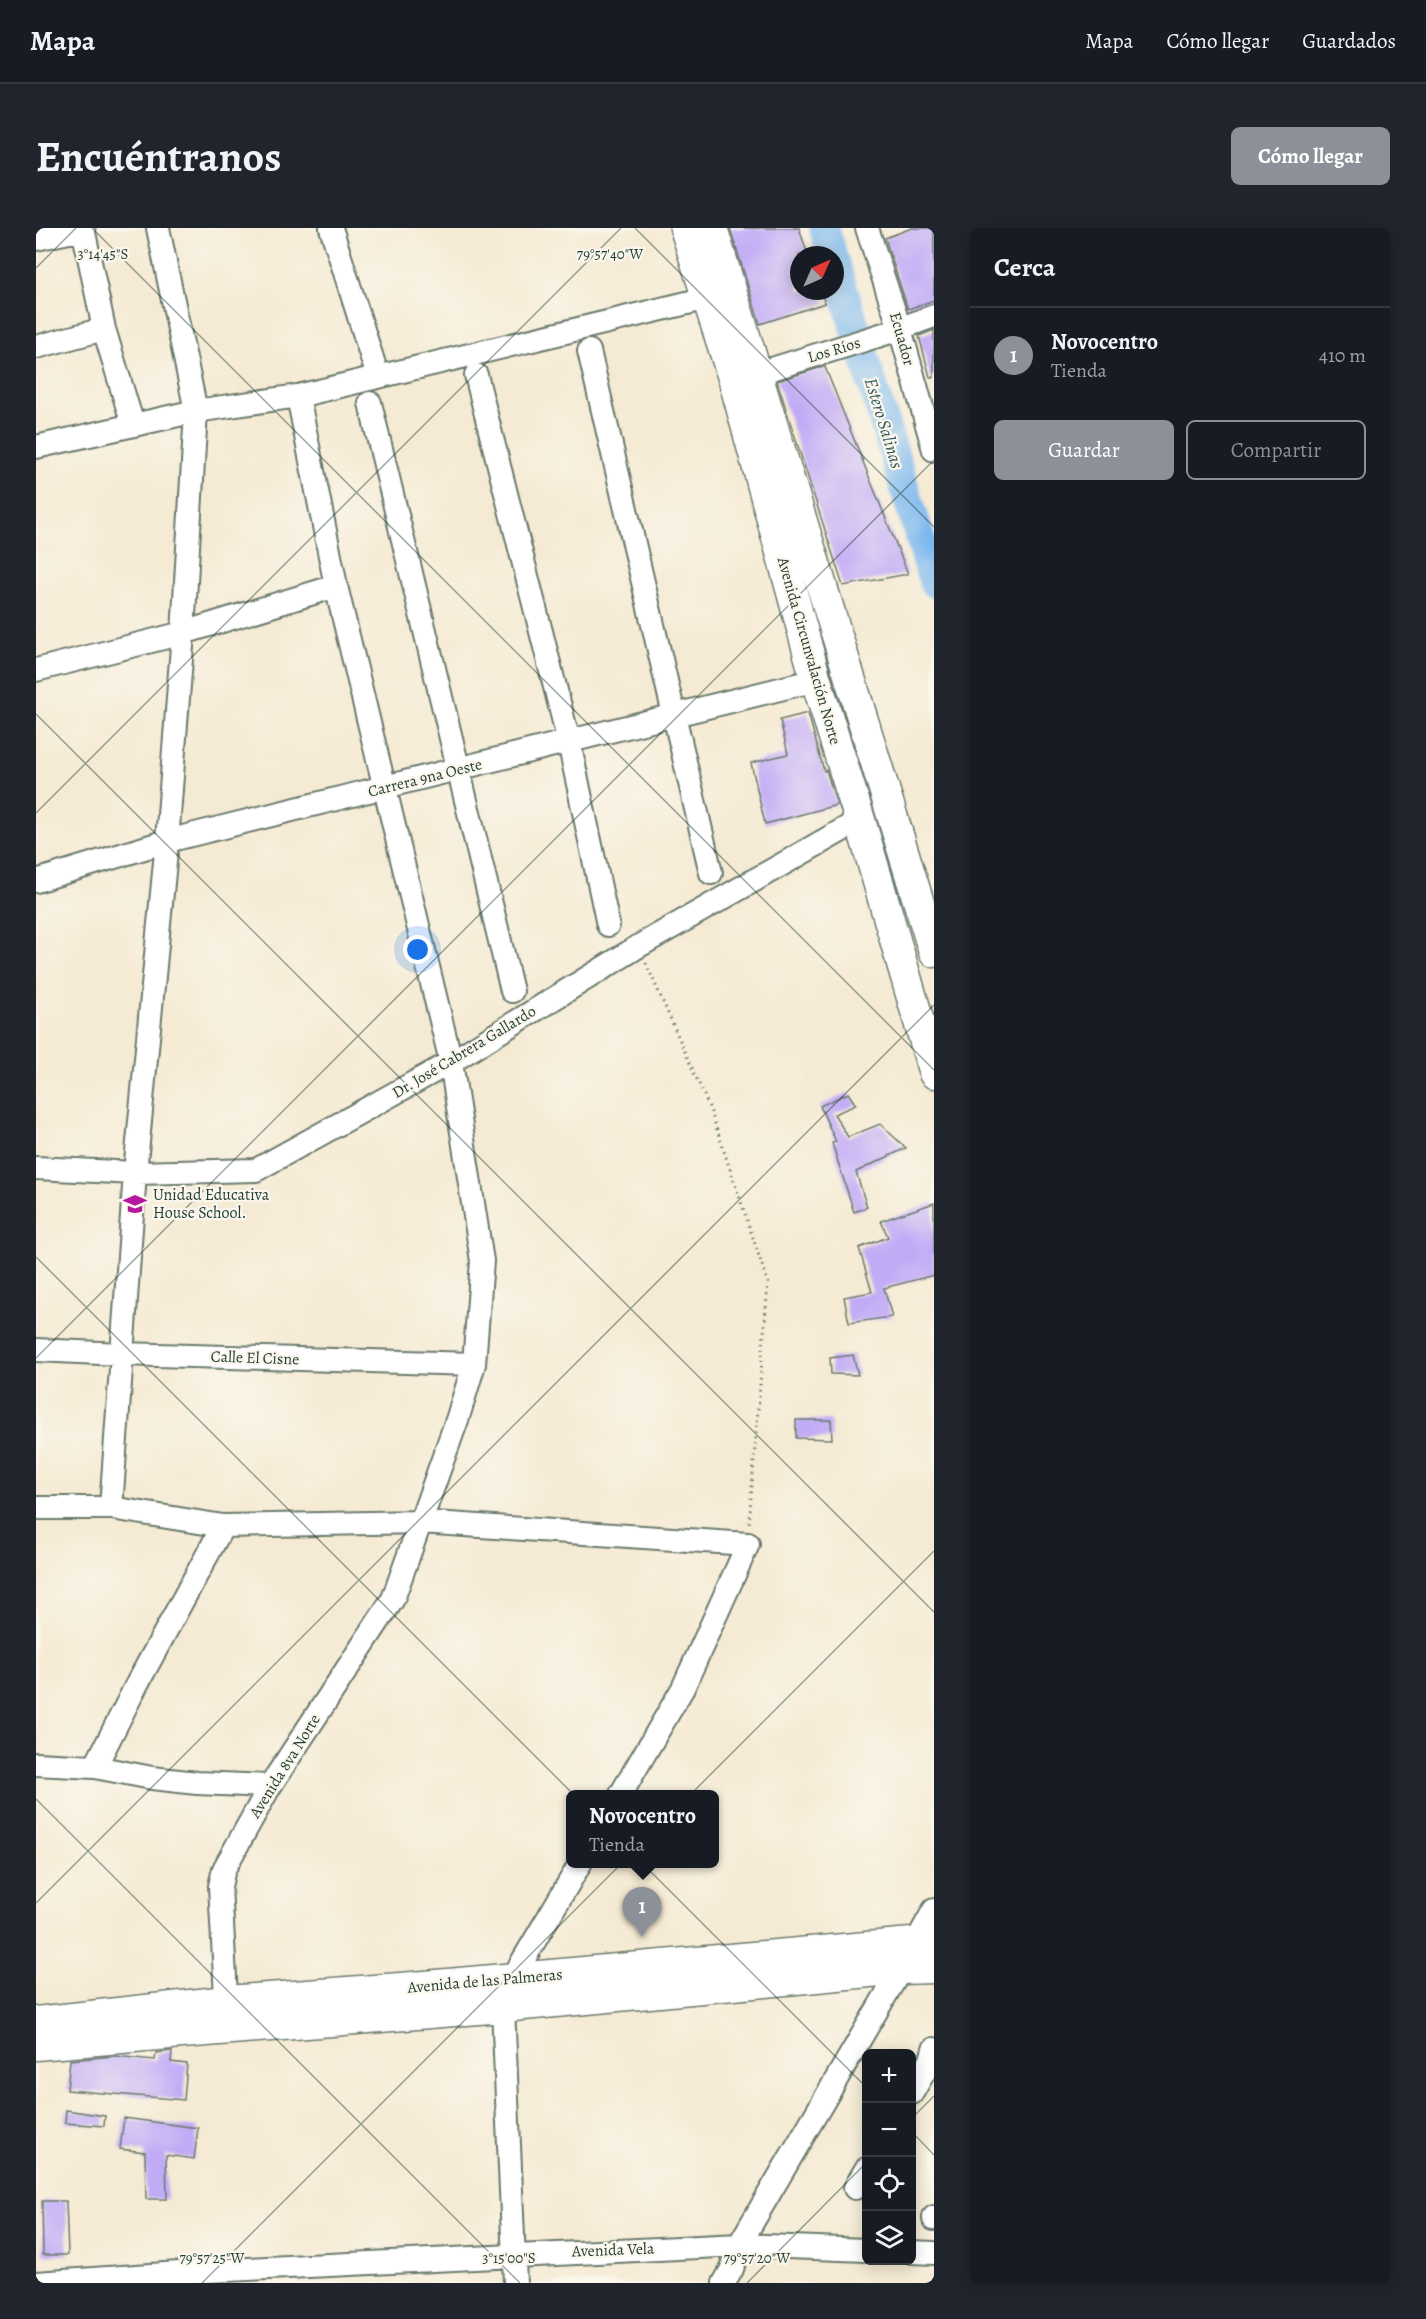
<!DOCTYPE html>
<html lang="es">
<meta charset="utf-8">
<style>
:root{--surface:#171b24;--page:#20242c;--text:#f1f3f6;--muted:#9ea1a6;--line:#363941;--accent:#8c9099}
body{margin:0;font-family:Alegreya,serif;background:var(--page);color:var(--text)}
.controls{position:absolute;right:18px;bottom:18px;display:grid;overflow:hidden;border-radius:9px;box-shadow:0 3px 15px #0003}
.controls button{width:54px;height:54px;display:grid;place-items:center;padding:0;border:0;border-bottom:2px solid var(--line);background:var(--surface);color:var(--text);font:30px sans-serif}
.compass{position:absolute;left:754px;top:18px;width:54px;height:54px;border-radius:50%;background:var(--surface);box-shadow:0 3px 15px #0003;rotate:45deg}
.you{position:absolute;left:382px;top:722px;width:21px;height:21px;margin:-15px;border:4px solid #fff;border-radius:50%;background:#1a73e8;box-shadow:0 0 0 9px #1a73e833}
.badge{display:grid;place-items:center;width:39px;height:39px;border-radius:50%;background:var(--accent);color:#fff;font-size:20px;font-weight:700}
.pin{position:absolute;translate:-50% -50px;filter:drop-shadow(0 2px 3px #0008)}
.pin::after{content:'';position:absolute;top:32px;width:21px;height:18px;background:inherit;clip-path:polygon(0 0,100% 0,50% 100%)}
.popup{position:absolute;left:530px;top:1562px;width:153px;height:78px;box-sizing:border-box;display:grid;place-content:center;border-radius:9px;background:var(--surface);filter:drop-shadow(0 2px 4px #0005);font-size:20px;white-space:nowrap;color:var(--muted)}
.popup b{font-size:22px;color:var(--text)}
.popup::after{content:'';position:absolute;left:50%;top:100%;margin-left:-12px;border:12px solid transparent;border-top-color:var(--surface)}
.list{margin:0;padding:0;list-style:none}
h2{display:flex;justify-content:space-between;align-items:center;height:78px;margin:0;padding:0 24px;font-size:26px}
h2 small{font-size:20px;font-weight:400;color:var(--muted)}
.list li{display:grid;grid-template-columns:39px 1fr auto;gap:18px;align-items:center;box-sizing:border-box;height:96px;padding:0 24px;border-top:2px solid var(--line)}
.list b{display:block;font-size:22px;white-space:nowrap}
.list p{margin:0;font-size:20px;white-space:nowrap;color:var(--muted)}
.list em{font-size:20px;font-style:normal;color:var(--muted)}
.actions{display:flex;gap:12px;padding:18px 24px}
.actions a{flex:1;padding:14px 0;border:2px solid var(--accent);border-radius:9px;text-align:center;font-size:21px;color:var(--accent)}
.actions .main{background:var(--accent);color:#fff}
.icon{flex:none;width:33px;height:33px;fill:none;stroke:currentColor;stroke-width:2;stroke-linecap:round;stroke-linejoin:round}
.map{position:relative;flex:none;width:898px;height:2055px;overflow:hidden;border-radius:9px}
header{display:flex;align-items:center;gap:36px;box-sizing:border-box;height:84px;padding:0 30px;background:var(--surface);border-bottom:2px solid var(--line)}
header strong{font-size:28px}
nav{display:flex;gap:33px;margin-inline-start:auto;font-size:21px}
.intro{display:flex;align-items:center;justify-content:space-between;box-sizing:border-box;height:144px;padding:0 36px}
h1{margin:0;font-size:42px}
.button{padding:15px 27px;border-radius:9px;background:var(--accent);color:#fff;font-size:21px;font-weight:700}
main{display:flex;gap:36px;padding:0 36px}
aside{flex:1;background:var(--surface);border-radius:9px;box-shadow:0 3px 15px #0003}
.map>svg:first-child{display:block}
.lines{fill:none;stroke-linecap:round;stroke-linejoin:round}
.river{stroke:#7cb8ee;stroke-width:30}
.building{fill:#c1aaf6}
.minor-casing{stroke:#6a7a6c;stroke-width:26}
.major-casing{stroke:#6a7a6c;stroke-width:33}
.path{stroke:#6a7a6c;stroke-width:3;stroke-dasharray:1.5 4.5;stroke-linecap:butt}
.minor{stroke:#fff;stroke-width:22}
.major{stroke:#fff;stroke-width:30}
.ticks{fill:none;stroke:#1f3d34;stroke-width:1.5;stroke-opacity:0.45}
.labels{text-anchor:middle;dominant-baseline:central;stroke-width:4.5;stroke-linejoin:round;paint-order:stroke}
.street-label{font-size:16px;fill:#1f3d34;stroke:#fbf7ec}
.poi-label{font-size:16px;fill:#1f3d34;stroke:#fbf7ec;text-anchor:start}
.water-label{font-size:18px;font-style:italic;fill:#365c62;stroke:#fbf7ec}
.ticks-label{font-size:15px;text-anchor:middle;fill:#1f3d34;stroke:#fbf7ec;stroke-width:4.5;stroke-linejoin:round;paint-order:stroke}
</style>
<header>
<strong>Mapa</strong>
<nav><a>Mapa</a><a>Cómo llegar</a><a>Guardados</a></nav>
</header>
<div class="intro"><h1>Encuéntranos</h1><a class="button">Cómo llegar</a></div>
<main>
<div class="map">
<svg width="898" height="2055" viewBox="0 0 898 2055">
<rect width="100%" height="100%" fill="#fbf7ec"/>
<filter id="ink" filterUnits="userSpaceOnUse"><feTurbulence type="fractalNoise" baseFrequency=".0167" numOctaves="2"/><feDisplacementMap in="SourceGraphic" scale="12" xChannelSelector="R" yChannelSelector="G"/><feConvolveMatrix kernelMatrix="1 2 1 2 8 2 1 2 1" color-interpolation-filters="sRGB"/></filter>
<filter id="wash" filterUnits="userSpaceOnUse"><feTurbulence type="fractalNoise" baseFrequency=".008" numOctaves="4" result="noise"/><feDisplacementMap in="SourceGraphic" scale="24" xChannelSelector="R" yChannelSelector="G"/><feGaussianBlur stdDeviation="1.35" result="paint"/><feColorMatrix in="noise" values="0 0 0 0 0 0 0 0 0 0 0 0 0 0 0 0 0 1.4 0 .05"/><feComposite in="paint" operator="in"/></filter>
<g filter="url(#wash)">
<rect width="100%" height="100%" fill="#f5ead3"/>
<g class="lines">
<path class="river" d="M788,0L796,27
M799,35L898,355"/>
</g>
<g id="blocks">
<path class="building" d="M694,0H763L772,27H763V63H784L789,75L724,96Z
M876,0H898V72L872,81L849,10Z
M898,102V149H894L883,108Z
M786,139H789L872,346L807,358L741,153Z
M772,485L788,543L790,542L801,577L729,596L715,535L752,526L744,492Z
M812,865L820,877L798,886L812,909L844,896L870,920L820,944L831,979L818,984L796,915L800,914L784,878Z
M898,975V1047L848,1060L856,1089L813,1095L808,1069L836,1064L823,1020L852,1009L845,993Z
M817,1127L822,1147L795,1146L794,1130Z
M760,1192H795L796,1211L760,1210Z
M136,1823L135,1834L151,1836L148,1872L31,1862L34,1832L78,1828L119,1832L120,1825Z
M30,1882L69,1888L68,1898L29,1895Z
M88,1890L162,1900L158,1931L130,1927L131,1971H110L109,1924L84,1921Z
M6,1973H30L32,2027H7Z"/>
</g>
</g>
<g filter="url(#ink)">
<use href="#blocks" fill-opacity="0" stroke="#6a7a6c" stroke-width="1.5"/>
<g class="lines">
<g class="minor-casing">
<path id="minor" d="M47,0L68,101L97,197
M295,0L342,149
M831,0L864,101L898,222
M0,11L47,1
M0,119L68,101
M553,123L675,645
M440,147L533,514L572,697
M707,150L851,105L898,88
M334,175L476,763
M0,219L160,183L262,168L672,70
M0,442L147,405L300,358
M0,653L131,613L780,452
M0,940L99,945L220,942L415,834L603,718L824,592
M0,1122L85,1126L438,1136
M0,1280H75L187,1298L384,1294L712,1316L647,1460L585,1566
M75,1280L99,945L131,613L147,405L160,183L122,0
M0,1536L59,1539L116,1550L161,1555L234,1558
M59,1539L101,1456L187,1298
M191,1787L184,1658L188,1641L234,1558L357,1371L422,1189L438,1136L446,1033L415,834L300,358L262,168
M876,1865L895,1832L898,1821
M819,1960L830,1941
M898,1991V1989
M876,2024L898,2025
M0,2055L172,2043L703,2017L830,2022
M479,2055L467,1779L476,1751L544,1636
M688,2055L696,2041L703,2017L865,1741L898,1682"/>
</g>
<g class="major-casing">
<path id="major" d="M649,0L698,153L780,452L824,592L898,845
M676,0L898,724
M0,1794L191,1773L377,1759L898,1713
M0,1817L467,1779L865,1741L898,1740"/>
</g>
<path class="path" d="M610,735L674,881L732,1055L713,1296"/>
<use href="#minor" class="minor"/>
<use href="#major" class="major"/>
</g>
</g>
<path class="ticks" d="M56,0L898,842M599,0L898,299M0,40L40,0M0,486L898,1384M0,585L585,0M0,1029L830,1859M0,1130L898,232M0,1571L484,2055M0,1675L898,777M876,1890L898,1868M876,1904L898,1927M166,2055L898,1323M711,2055L830,1935"/>
<defs>
<g id="school-bare" transform="scale(1.8)"><path d="M0-5L7-2L0 1L-7-2ZM-4 1L0 2.5L4 1V4Q0 6-4 4Z" fill="#b5179e" stroke="#fbf7ec" stroke-width="2.5" paint-order="stroke"/></g>
</defs>
<g fill-rule="evenodd">
<use href="#school-bare" x="99" y="976"/>
</g>
<g class="labels">
<g class="street-label">
<text transform="translate(866 111) rotate(74)">Ecuador</text>
<text transform="translate(798 122) rotate(-17)">Los Ríos</text>
<text transform="translate(773 423) rotate(74)">Avenida Circunvalación Norte</text>
<text transform="translate(389 550) rotate(-14)">Carrera 9na Oeste</text>
<text transform="translate(428 824) rotate(-31)">Dr. José Cabrera Gallardo</text>
<text transform="translate(219 1130) rotate(2)">Calle El Cisne</text>
<text transform="translate(249 1538) rotate(-58)">Avenida 8va Norte</text>
<text transform="translate(449 1753) rotate(-5)">Avenida de las Palmeras</text>
<text transform="translate(577 2022) rotate(-2)">Avenida Vela</text>
</g>
<g class="poi-label">
<text x="117" y="967">Unidad Educativa<tspan x="117" dy="18">House School.</tspan></text>
</g>
<g class="water-label">
<text transform="translate(848 195) rotate(73)">Estero Salinas</text>
</g>
</g>
<g class="ticks-label">
<text x="67" y="31">3°14'45"S</text>
<text x="574" y="31">79°57'40"W</text>
<text x="176" y="2035">79°57'25"W</text>
<text x="473" y="2035">3°15'00"S</text>
<text x="721" y="2035">79°57'20"W</text>
</g>
</svg>
<div class="controls">
<button>+</button>
<button>−</button>
<button><svg class="icon" aria-label="locate" viewBox="0 0 24 24"><circle cx="12" cy="12" r="6"/><path d="M12 2v4M12 18v4M2 12h4M18 12h4"/></svg></button>
<button><svg class="icon" aria-label="layers" viewBox="0 0 24 24"><path d="M12 4l9 5-9 5-9-5zM3 14l9 5 9-5"/></svg></button>
</div>
<svg class="compass" viewBox="-18 -18 36 36"><path d="M0-13l5 13h-10z" fill="#e53935"/><path d="M0 13l5-13h-10z" fill="#9ea1a6"/></svg>
<div class="you"></div>
<div class="pin badge" style="left:606px;top:1709px">1</div>
<div class="popup"><b>Novocentro</b>Tienda</div>
</div>
<aside>
<h2>Cerca<small></small></h2>
<ul class="list">
<li><span class="badge">1</span><div><b>Novocentro</b><p>Tienda</p></div><em>410 m</em></li>
</ul>
<div class="actions"><a class="main">Guardar</a><a>Compartir</a></div>
</aside>
</main>
